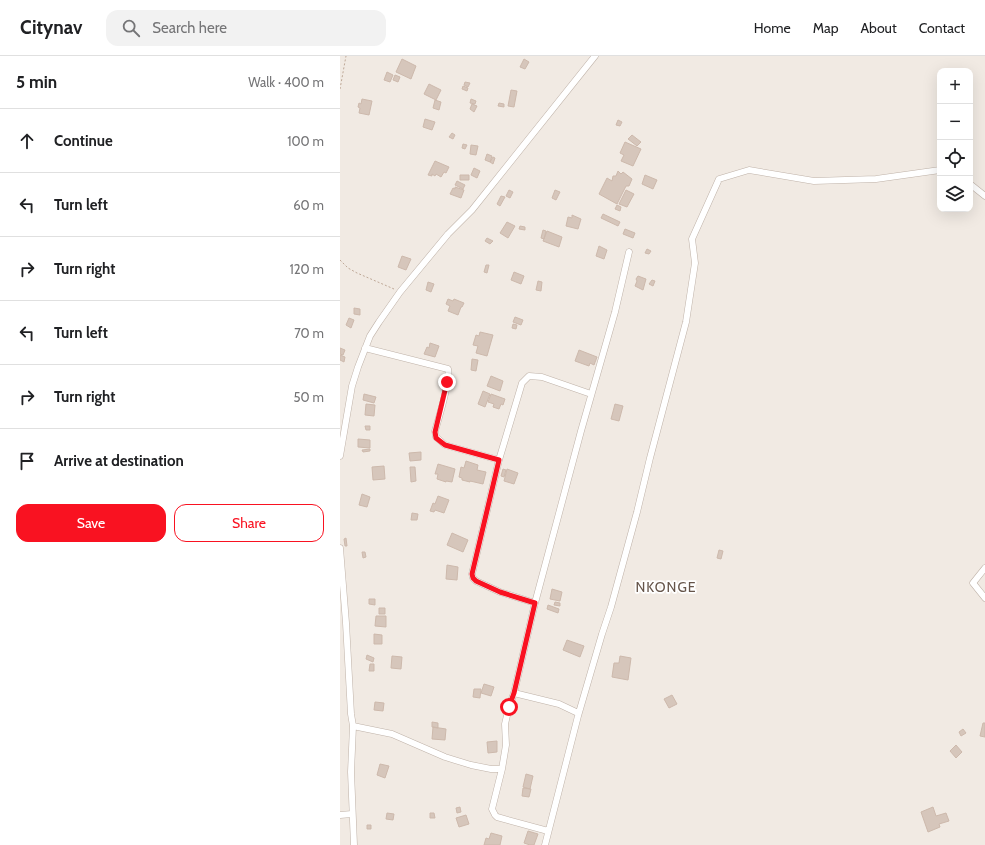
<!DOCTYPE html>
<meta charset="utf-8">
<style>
:root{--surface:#fff;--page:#f2f2f2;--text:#202124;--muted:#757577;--line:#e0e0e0;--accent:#f91221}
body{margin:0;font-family:Cabin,sans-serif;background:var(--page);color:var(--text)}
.controls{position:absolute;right:12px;top:12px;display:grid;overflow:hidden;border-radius:8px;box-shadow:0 4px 16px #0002}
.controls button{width:36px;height:36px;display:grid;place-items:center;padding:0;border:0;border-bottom:1px solid var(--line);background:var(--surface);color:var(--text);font:20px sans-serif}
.stop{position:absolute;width:12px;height:12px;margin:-9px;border:3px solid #f91221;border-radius:50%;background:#fff}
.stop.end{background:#f91221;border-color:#fff;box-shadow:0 1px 4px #0008}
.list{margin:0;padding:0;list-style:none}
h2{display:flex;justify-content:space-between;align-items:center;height:52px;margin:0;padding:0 16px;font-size:17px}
h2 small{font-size:13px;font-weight:400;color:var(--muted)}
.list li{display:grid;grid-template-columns:26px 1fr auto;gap:12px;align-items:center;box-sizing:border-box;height:64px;padding:0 16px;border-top:1px solid var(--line)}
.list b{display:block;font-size:15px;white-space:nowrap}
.list em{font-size:13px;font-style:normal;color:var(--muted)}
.actions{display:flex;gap:8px;padding:12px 16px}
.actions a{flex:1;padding:9px 0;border:1px solid var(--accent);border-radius:12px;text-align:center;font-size:14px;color:var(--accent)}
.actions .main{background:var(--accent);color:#fff}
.icon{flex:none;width:22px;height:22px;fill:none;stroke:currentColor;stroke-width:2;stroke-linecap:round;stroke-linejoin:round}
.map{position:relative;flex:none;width:645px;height:789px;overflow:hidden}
header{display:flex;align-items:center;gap:24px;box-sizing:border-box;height:56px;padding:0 20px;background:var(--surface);border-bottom:1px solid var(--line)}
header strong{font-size:19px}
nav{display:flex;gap:22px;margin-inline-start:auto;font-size:14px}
.search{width:280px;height:36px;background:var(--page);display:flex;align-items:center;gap:10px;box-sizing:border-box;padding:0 14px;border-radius:12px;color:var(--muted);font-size:15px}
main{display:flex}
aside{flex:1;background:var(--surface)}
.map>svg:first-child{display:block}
.building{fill:#d6c6bb;stroke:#cdb9ac}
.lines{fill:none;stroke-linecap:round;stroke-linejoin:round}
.minor-casing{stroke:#bfb2a8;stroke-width:7}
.path{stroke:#bea897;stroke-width:1;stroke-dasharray:2 2;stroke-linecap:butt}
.minor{stroke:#fff;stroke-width:6}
.route{stroke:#f91221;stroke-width:5}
.labels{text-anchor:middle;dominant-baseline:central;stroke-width:3.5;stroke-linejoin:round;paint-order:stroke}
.quarter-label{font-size:14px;letter-spacing:1px;fill:#66554a;stroke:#fff}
</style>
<header>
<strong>Citynav</strong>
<div class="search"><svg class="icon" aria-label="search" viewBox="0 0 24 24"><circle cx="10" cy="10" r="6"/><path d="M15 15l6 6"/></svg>Search here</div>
<nav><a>Home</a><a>Map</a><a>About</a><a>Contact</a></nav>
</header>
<main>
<aside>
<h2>5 min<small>Walk · 400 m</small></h2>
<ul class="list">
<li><svg class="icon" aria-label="ahead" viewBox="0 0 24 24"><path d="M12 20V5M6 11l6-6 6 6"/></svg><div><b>Continue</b></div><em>100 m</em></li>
<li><svg class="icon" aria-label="left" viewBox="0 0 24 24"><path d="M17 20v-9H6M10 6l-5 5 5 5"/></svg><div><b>Turn left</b></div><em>60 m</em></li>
<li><svg class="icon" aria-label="right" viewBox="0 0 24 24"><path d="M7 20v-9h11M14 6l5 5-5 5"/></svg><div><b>Turn right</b></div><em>120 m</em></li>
<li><svg class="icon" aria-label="left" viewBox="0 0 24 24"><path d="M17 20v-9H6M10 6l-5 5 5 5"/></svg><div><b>Turn left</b></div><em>70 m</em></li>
<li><svg class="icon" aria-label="right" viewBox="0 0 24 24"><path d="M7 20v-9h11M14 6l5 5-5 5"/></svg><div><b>Turn right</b></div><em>50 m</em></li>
<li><svg class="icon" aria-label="arrive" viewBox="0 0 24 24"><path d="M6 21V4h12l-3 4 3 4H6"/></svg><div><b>Arrive at destination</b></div></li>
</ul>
<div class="actions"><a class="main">Save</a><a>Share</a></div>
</aside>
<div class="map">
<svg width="645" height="789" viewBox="0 0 645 789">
<rect width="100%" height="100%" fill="#f1eae3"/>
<path class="building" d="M62,3L76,10L71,23L56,16Z
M184,3L189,6L185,13L180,11Z
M47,16L53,19L50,26L44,24Z
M55,19L60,21L58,26L53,24Z
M125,26L130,27L128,31L124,29Z
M89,28L101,34L96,44L84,38Z
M123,30L128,32L127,35L122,33Z
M171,34L177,35L174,51L168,50Z
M22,43L32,45L29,59L19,57L20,52L18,51L19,47L21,48Z
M131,43L136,45L135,48L130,47Z
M95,44L101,46L99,54L93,52Z
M159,47L164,48V51L158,50Z
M132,48L137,50L134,56L130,53Z
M85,63L95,66L92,74L83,71Z
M278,64L282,66L280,70L276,69Z
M112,77L115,79L113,83L109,81Z
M292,79L301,86L297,90L288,83Z
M285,86L301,93L293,110L281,105L284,99L280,97Z
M123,88L127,89L125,93L122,92Z
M131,89L138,90L136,99L130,98Z
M147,98L152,100L150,106L145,104Z
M153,101L155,102L153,108L150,106Z
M95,105L109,111L106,117L104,116L101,121L96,118L95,120L92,118V120L88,119Z
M134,112L140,115L137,122L131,119Z
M278,115L281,118L283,116L292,123L289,130H286L277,148L259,138L267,122L272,125L273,120H276Z
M120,119H129V124H120Z
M305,119L317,124L313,133L302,128Z
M117,125L125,129L123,133L115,129Z
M115,131L124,134L121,142L110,138L113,132L115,133Z
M169,134L173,136L170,142L166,140Z
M215,134L220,136L216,144L212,142Z
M286,134L294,138L287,151L279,148Z
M161,140L165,141L160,150L157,148Z
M277,149L281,151L280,155L275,153Z
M263,158L280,166L278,170L261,162Z
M232,159L241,163L238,173L226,170L228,161L232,162Z
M167,166L175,170L168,182L160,177Z
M180,170L185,171V174L179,173Z
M285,173L295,177L293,182L283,178Z
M203,174L206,175L204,183L201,182Z
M207,175L222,181L219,191L203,185Z
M147,182L153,185L150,188L145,185Z
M259,190L267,194L264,203L256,200Z
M307,193L311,195L309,198L305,197Z
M62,200L71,203L66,214L58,211Z
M146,209H149L147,217L144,216Z
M174,216L184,220L181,228L171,224Z
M298,220L306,223L303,234L295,230L297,225L296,223Z
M312,224L315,225L313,230L309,228Z
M198,225L202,226L201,235L196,234Z
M88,226L94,228L91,236L86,234Z
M108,243L113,245L114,243L124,247L122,251H121L118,259L108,255L110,250L106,248Z
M14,252L20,253V259L14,258Z
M175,261L183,264L181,269L173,266Z
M9,262L14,264L11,272L6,269Z
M173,268L177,269L176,273L172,272Z
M140,276L153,279L147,300L136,297L138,290L133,289L136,279L139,280Z
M90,287L99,290L95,301L84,298L87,291L89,292Z
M0,292L5,294L3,299L0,298Z
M239,294L257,301L254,309L250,307L249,310L235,305Z
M0,299L5,301L4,306L0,304Z
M132,303L138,304L136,315L131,314Z
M151,320L163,325L160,335L147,330Z
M143,335L150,338L145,351L138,348Z
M24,338L36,341L34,347L23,344Z
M151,338L165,343L163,349L161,348L159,353L153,351L154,348L148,346Z
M26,348L35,349L34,360L25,359Z
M275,348L283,350L279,365L271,363Z
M25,370H30V374H26Z
M18,383L30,384V392L18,391Z
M30,393V395L23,396L22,394Z
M81,396V404L70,405L69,397Z
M126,405L138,409L137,414L146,416L143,428L130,425V426L122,424V422L119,421L121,411L124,412Z
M98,408L115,413L112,426L106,425V426L97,423L98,418H95Z
M44,410L45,423L33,424L32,411Z
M70,411H75L76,425L71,426Z
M163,413L166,414L164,421L161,420Z
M167,413L178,417L174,428L164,425Z
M22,438L30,441L27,451L19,449Z
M98,440L109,444L104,457L95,454L94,456L90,455L93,447L95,448Z
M72,457L78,458L77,464H71Z
M112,477L128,484L123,496L107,489Z
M6,482L7,490H5L4,483Z
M379,494L383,495L381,503L377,502Z
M22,496H25L26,501L23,502Z
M107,509L118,511L117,524L106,523Z
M212,533L222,536L220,545L210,543Z
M29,543H35V549L29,548Z
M215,546L220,547V550L214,549Z
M208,549L219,553L218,557L207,553Z
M39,552H45V558H39Z
M36,560H46V571L35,570Z
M34,578L42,579V588H34Z
M227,584L244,590L240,601L223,594Z
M27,599L34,602L33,606L26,603Z
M52,600L62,601L61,613L51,612Z
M280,600L291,602L288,624L272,621L274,607H279Z
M30,608H34V615H29Z
M144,628L154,631L151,640L141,637Z
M134,633H141L140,642L133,641Z
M332,639L337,648L329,652L324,643Z
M35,646L44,647L43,655L34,654Z
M92,666L98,667V672L92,671Z
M643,667H645V681L640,680Z
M93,671L106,673L105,684L92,683Z
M623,673L626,677L621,680L619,676Z
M157,685V696L148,697L147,686Z
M616,689L622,696L616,702L610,695Z
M40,708L49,710L45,722L37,719Z
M186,718L193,720L190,733L183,731Z
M183,732L191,733L189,741L182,740Z
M120,751L121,756L117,757L116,752Z
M593,751L596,760L606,757L609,765L599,768L600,771L588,776L581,756Z
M47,757L54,758L53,764L46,763Z
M90,757H94L95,762H90Z
M126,759L129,768L119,771L116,762Z
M27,769H31V773H27Z
M188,775L198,778L194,789H190L184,787Z
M151,777L162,780L160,789H144L146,782L149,783Z"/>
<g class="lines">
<g class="minor-casing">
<path id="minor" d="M630,128L645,140
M25,292L108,313C111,321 98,365 95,375L96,381L105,389L159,404
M0,400L12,330L18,311L30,280L39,266L60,236L108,178L132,154L255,0
M0,492L6,567L11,658L13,670L11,716L14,789
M645,512L633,527L645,542
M195,547L160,536L136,525L133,522L132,518L159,404L182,327L189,320L202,321L251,338
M174,637L219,648L238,657
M13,670L52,678L105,701L131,709L151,713H162L152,753L155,759L157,761L208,775
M162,713L166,689L165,668L169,651L174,637L195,547L241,375L275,256L289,196
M0,759L12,758
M205,789L238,660L262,578L271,551L297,456L310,402L346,266L355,207L352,183L379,123L409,114L474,125L536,123L600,114"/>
</g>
<path class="path" d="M0,33L6,0
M0,204L8,212L17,217L54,233"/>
<use href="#minor" class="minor"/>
</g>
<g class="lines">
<path class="route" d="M107,326L95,376L96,382L105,389L159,404L132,518L133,522L136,525L160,536L195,547L174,637L169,651"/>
</g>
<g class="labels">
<g class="quarter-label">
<text x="326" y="531">NKONGE</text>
</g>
</g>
</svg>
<div class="controls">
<button>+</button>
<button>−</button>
<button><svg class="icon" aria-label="locate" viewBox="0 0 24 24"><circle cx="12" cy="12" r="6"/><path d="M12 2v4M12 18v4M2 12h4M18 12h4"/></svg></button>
<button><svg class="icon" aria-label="layers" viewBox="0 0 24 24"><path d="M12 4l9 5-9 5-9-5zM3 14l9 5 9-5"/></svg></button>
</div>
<div class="stop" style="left:169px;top:651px"></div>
<div class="stop end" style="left:107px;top:326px"></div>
</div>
</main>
